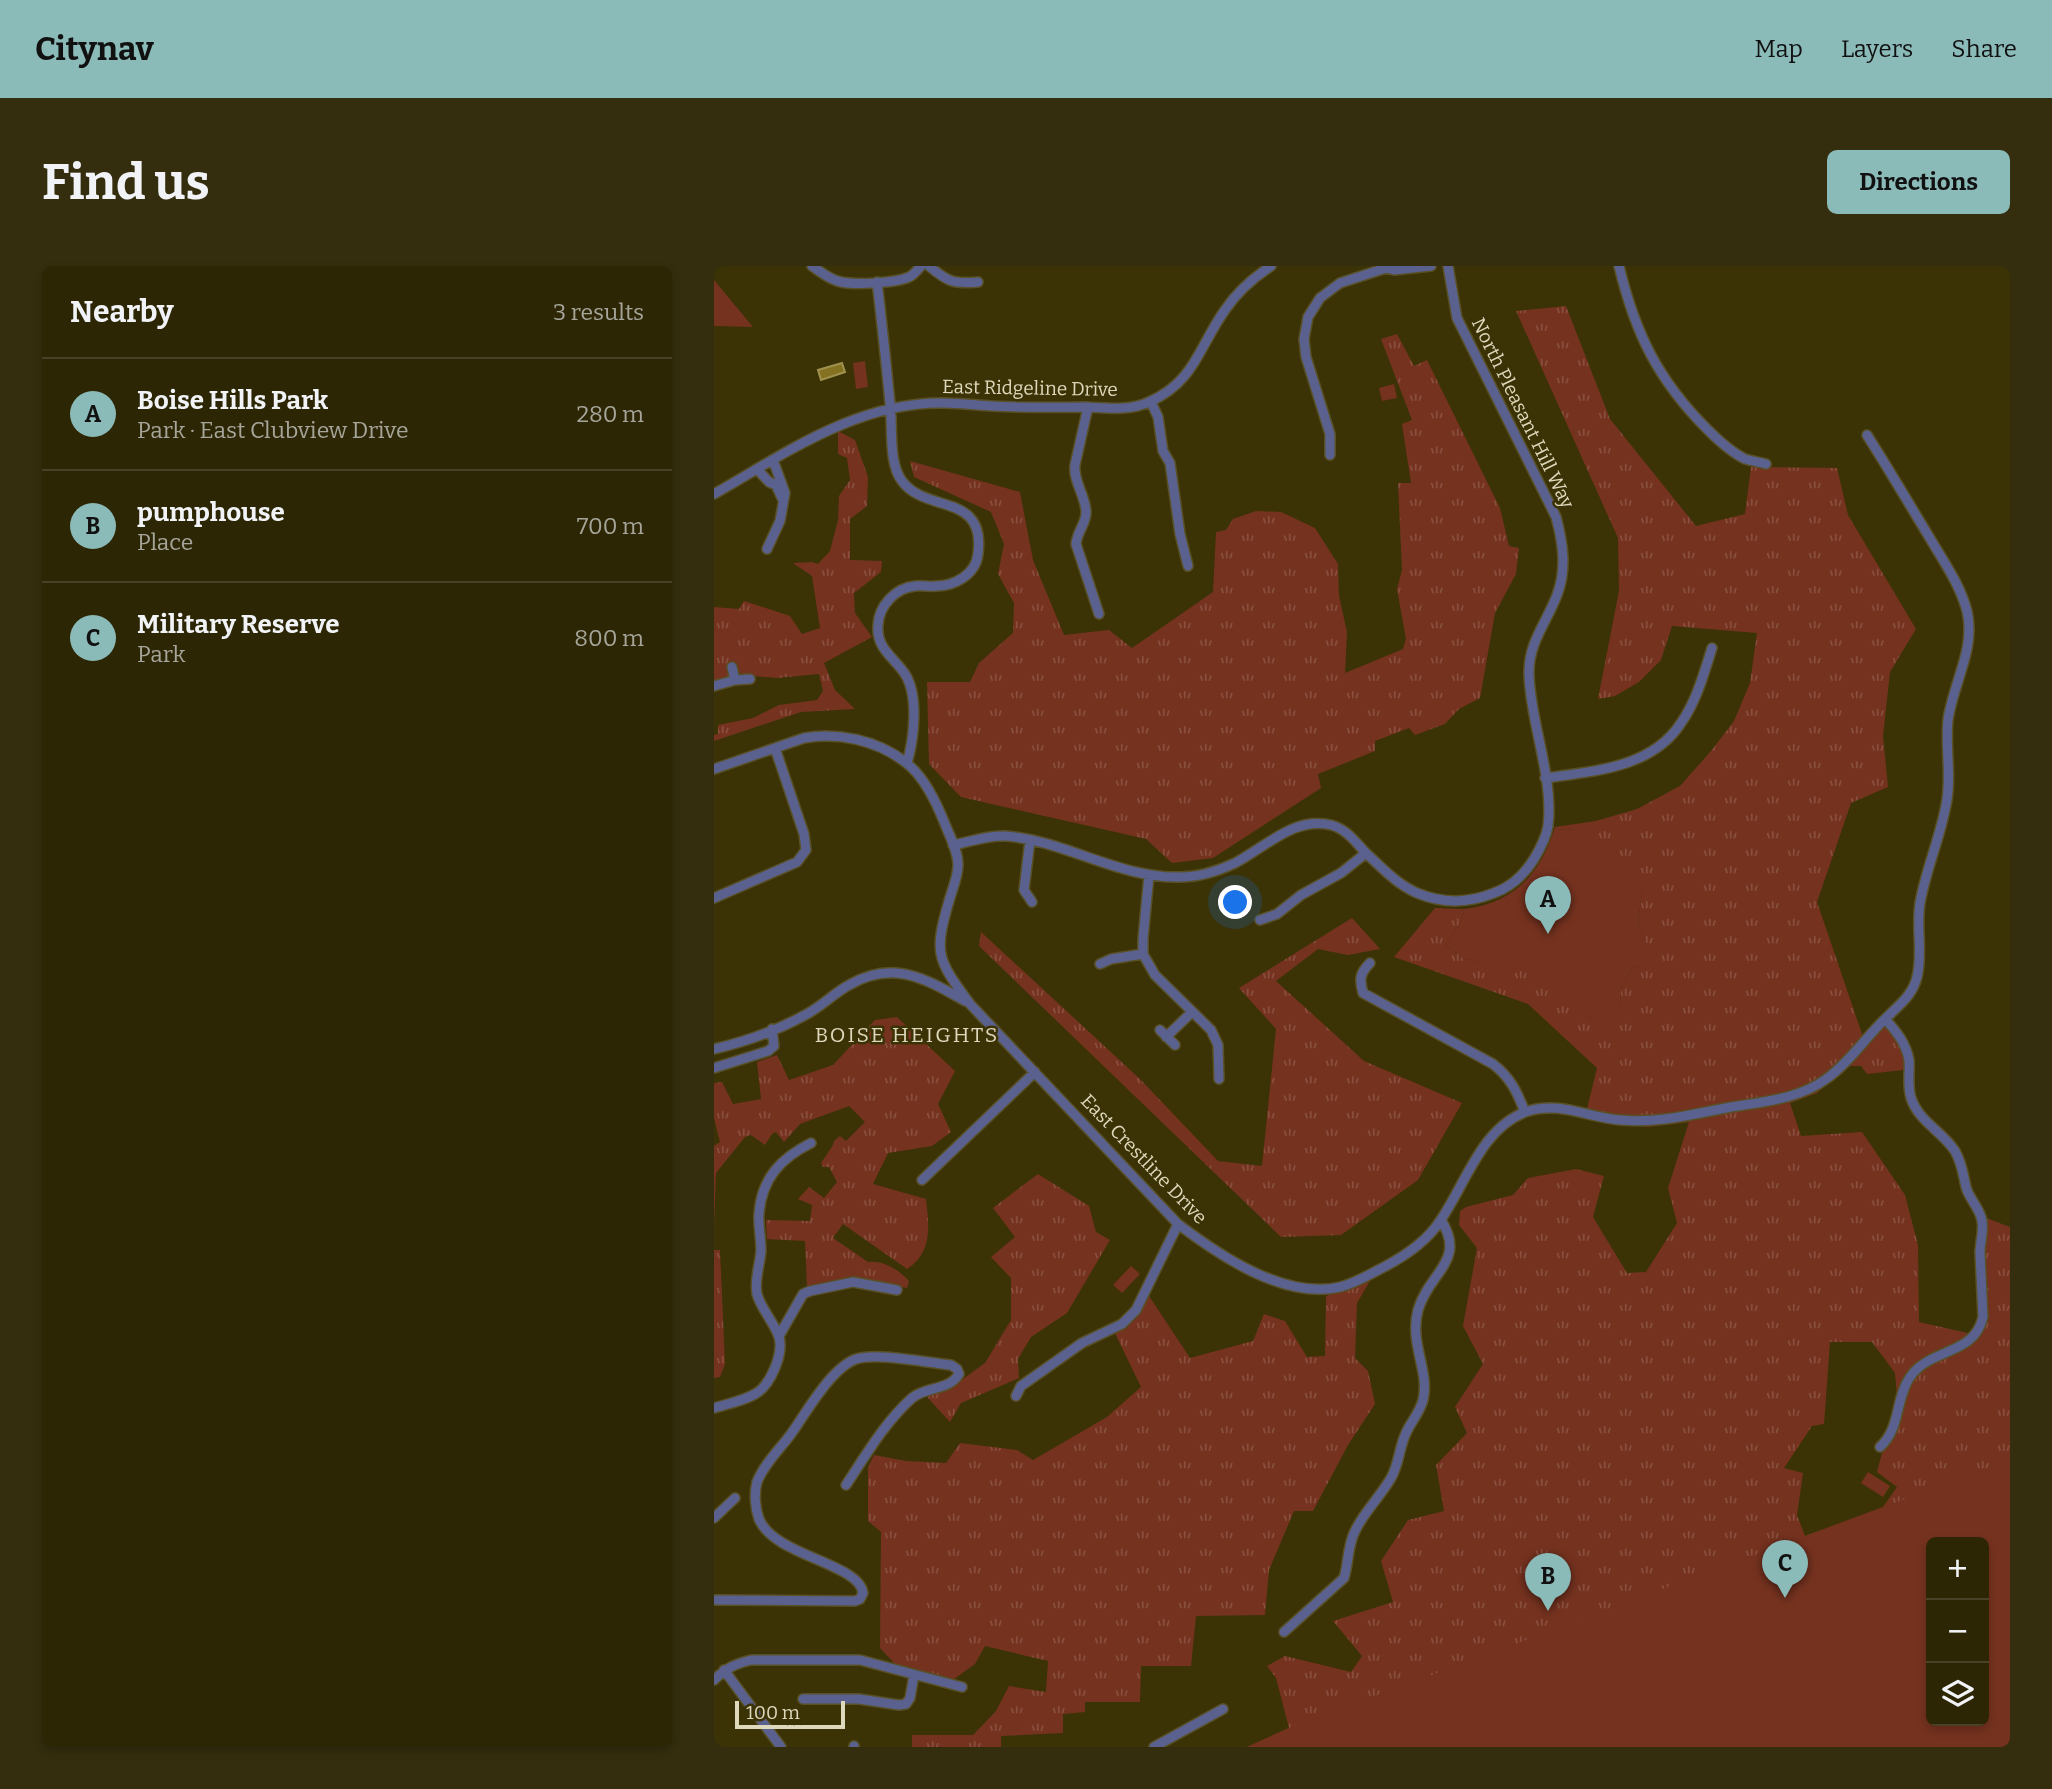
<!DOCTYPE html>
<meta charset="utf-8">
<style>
:root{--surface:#2c2604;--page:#342e0e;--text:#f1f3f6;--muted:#a6a59a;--line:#484326;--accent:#8bbbb9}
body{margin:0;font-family:Bitter,serif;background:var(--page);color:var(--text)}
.controls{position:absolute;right:21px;bottom:21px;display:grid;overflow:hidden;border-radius:10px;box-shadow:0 4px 10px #0003}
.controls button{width:63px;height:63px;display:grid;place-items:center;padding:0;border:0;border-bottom:2px solid var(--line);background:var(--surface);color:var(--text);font:35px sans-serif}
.scale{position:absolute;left:21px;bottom:18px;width:110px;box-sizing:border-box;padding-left:7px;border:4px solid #ded8bc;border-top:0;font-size:19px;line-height:24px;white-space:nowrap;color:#ded8bc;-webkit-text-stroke:5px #3b3205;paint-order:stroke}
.you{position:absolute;left:522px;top:637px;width:24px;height:24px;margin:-18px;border:5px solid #fff;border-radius:50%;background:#1a73e8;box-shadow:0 0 0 10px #1a73e833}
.badge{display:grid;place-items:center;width:46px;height:46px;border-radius:50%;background:var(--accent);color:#111;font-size:23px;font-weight:700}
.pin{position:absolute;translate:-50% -58px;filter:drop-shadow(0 2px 4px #0008)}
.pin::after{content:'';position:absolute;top:37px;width:24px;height:21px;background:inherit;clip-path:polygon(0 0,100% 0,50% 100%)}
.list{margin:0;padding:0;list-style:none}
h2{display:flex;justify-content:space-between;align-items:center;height:91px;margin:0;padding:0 28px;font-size:30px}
h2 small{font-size:23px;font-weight:400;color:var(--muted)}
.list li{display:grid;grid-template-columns:46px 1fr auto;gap:21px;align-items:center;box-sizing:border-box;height:112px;padding:0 28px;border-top:2px solid var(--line)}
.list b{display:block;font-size:26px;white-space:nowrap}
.list p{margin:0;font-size:23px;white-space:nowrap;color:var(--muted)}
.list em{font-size:23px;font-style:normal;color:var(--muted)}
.icon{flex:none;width:38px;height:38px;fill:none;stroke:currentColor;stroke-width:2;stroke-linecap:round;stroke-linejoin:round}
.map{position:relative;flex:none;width:1296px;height:1481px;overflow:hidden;border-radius:10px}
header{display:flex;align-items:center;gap:42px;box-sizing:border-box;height:98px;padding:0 35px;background:var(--accent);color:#111}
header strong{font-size:33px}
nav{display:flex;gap:38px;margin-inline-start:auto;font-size:24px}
.intro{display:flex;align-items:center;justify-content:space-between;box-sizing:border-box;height:168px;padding:0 42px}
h1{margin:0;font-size:49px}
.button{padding:18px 32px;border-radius:10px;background:var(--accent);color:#111;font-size:24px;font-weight:700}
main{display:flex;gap:42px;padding:0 42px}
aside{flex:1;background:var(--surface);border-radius:10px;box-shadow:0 4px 10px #0003}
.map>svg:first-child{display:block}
.grass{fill:url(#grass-tufts);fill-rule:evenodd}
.park{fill:#75321f;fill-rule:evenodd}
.water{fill:#847220;stroke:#9f914f;stroke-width:2}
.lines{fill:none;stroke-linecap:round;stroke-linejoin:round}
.street-casing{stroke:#585026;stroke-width:12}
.street{stroke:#5a618f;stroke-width:9}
.labels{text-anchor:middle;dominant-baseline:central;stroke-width:5;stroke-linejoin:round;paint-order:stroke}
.street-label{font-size:19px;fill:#ded8bc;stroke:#3b3205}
.neighbourhood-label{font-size:21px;letter-spacing:2px;fill:#ded8bc;stroke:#3b3205}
</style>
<header>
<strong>Citynav</strong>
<nav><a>Map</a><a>Layers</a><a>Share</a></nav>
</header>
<div class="intro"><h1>Find us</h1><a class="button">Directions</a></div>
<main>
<aside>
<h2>Nearby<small>3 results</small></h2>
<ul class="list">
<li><span class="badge">A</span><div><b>Boise Hills Park</b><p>Park · East Clubview Drive</p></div><em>280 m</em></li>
<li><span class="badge">B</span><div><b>pumphouse</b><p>Place</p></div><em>700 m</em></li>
<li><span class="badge">C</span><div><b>Military Reserve</b><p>Park</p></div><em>800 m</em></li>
</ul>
</aside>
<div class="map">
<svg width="1296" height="1481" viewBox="0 0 1296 1481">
<defs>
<pattern id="grass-tufts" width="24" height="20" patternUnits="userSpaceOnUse" patternTransform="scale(1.75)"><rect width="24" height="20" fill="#75321f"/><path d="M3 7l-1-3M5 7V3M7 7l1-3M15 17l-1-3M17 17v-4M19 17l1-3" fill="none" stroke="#884f3e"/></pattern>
</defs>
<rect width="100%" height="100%" fill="#3b3205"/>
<path class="grass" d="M852,40L896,153L982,260L1031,248L1037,201L1123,202L1134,249L1202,363L1176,406L1169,470L1174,521L1137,537L1103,636L1148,768L1182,758L1197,788L1198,803L1153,808L1147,800H1131L1103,827L1076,837L1087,870L1148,866L1191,929L1204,979L1205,1056L1258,1068L1265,1052L1263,986L1266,960L1264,949L1296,961V1481H533L575,1462L562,1412L553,1400L571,1390L637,1406L648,1390L619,1355L679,1336L667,1295L694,1254L730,1245L722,1199L753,1167L741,1141L769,1098L749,1060L763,982L745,959L746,945L752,941L799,929L814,912L862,903L890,910L879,951L913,1007L932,1006L963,957L954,922L975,856L933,861L871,851L883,802L814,738L680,691L721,642L750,643L748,654L732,679L750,693L815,704L880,754L905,741L908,718L919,702L941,697L924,658L928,625L861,563L840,564L841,561L882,555L923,543L966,520L997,485L1020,455L1036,417L1043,367L958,360L947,394L925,416L901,430L884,433L905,325L904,272L802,45ZM1116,1076H1158L1181,1107L1183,1130L1163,1206L1183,1221L1169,1241L1091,1270L1083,1249L1089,1207L1070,1202L1098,1160L1110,1158ZM1217,1276H1270V1455H1217Z
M683,68L700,100L713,94L786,242L795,280L805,282L802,308L781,347L766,432L745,443L731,458L701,469L695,462L661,475V485L604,508L607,522L499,592L458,597L432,573L247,531L215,498L213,416H256L265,397L299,367L300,337L284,308L290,278L277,246L200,211L196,195L306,226L319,294L350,369L395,364L418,382L499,326L502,266L512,264L519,253L542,245L567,246L601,262L624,298L625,330L633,366L631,407L689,383L692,373L683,323L688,304L684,217H697L688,158L698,154L667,73Z
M124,165L141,174L154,211L153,240L136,253V294L168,295L167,306L140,327L141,347L158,371L110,397L121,424L141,443L87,446L0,475V469L4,468V459L39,452L65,439L103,434L109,425L105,408L63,412L28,409L20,400L13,413L0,417V341L25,343L30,335L76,350L88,368L106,362L98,310L79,297L98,296L104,298L116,285L124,254L125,230L136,214L133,192L124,188Z
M638,652L666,683L634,689L604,683L562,715L650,795L748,837L704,914L627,969L567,971L265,680L267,666L426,813L504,895L548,900L562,763L525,722Z
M183,751L241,805L224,838L237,866L218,880L174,887L159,918L212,933C215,960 219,986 193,1003L129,958L119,972L154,996C170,994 185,1004 195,1015L193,1022L135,1012L93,1021L91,975L53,973L52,954L96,955L98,939L84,933L95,921L110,932L123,916L115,901H109L107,897L119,879L120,875L126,870L132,875L151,856L135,840L86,858L70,876L62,866L58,868L51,879L37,869L31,871L2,907L0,960V880L6,876L0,852V817L8,816L19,838L47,833L43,796L63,789L75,814L119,799L161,754Z
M324,908L375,940L382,966L396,974L353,1047L317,1071L304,1093L305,1112L247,1137L236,1156L213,1131L238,1121L271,1097L297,1054V1012L277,991L301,971L279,942Z
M0,984H6L11,1098L6,1111L0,1112Z
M657,1013L643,1037L641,1092L654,1105L661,1138L634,1179L599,1245H580L555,1304L551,1349L482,1350L477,1400H427L426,1436H371V1446L349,1448V1467L287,1470V1481H198V1469H259L282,1445L295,1420L332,1426L334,1395L271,1380L261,1398L240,1413L181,1398L166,1382L167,1266L154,1255V1201L160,1189L192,1195L232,1197L246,1177L303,1184L319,1194L393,1151L427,1121L401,1067L420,1052L435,1030L476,1092L539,1075L550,1048L571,1055L593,1091L611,1090L612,1030Z"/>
<path class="park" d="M0,14L39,61L0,60Z
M151,95L154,121L142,123L139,97Z
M680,118L683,132L668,135L665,122Z
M861,563L899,583L919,601L928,625L924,658L942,698L919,702L908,718L905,742L899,753L880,754L815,705L750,693L732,679L748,654L750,643C798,638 826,609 840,564Z
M417,1000L426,1008L408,1027L399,1019Z
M1296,1194V1481H533L575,1462ZM1217,1276H1270V1455H1217Z
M1154,1206L1176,1220L1169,1231L1147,1217Z"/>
<path class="water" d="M128,97L131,106L107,114L104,104Z"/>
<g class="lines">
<g class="street-casing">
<path id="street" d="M98,0C107,6 116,14 127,16C142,19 182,17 195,11C200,9 203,4 207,0
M215,0C234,16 239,18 264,16
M673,0L672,2L680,4L717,0
M905,0C921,67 944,114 993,163C1004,174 1017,186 1031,193C1038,195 1045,196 1052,198
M163,16C168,56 172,97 176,137C179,160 174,197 188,215C212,248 272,226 264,288C262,308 241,320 222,320C215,321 208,319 201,320C181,322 165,340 164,359C162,383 180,391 191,408C205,430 200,473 193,497
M437,136L444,151L449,185L456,197L466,268L474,300
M374,141L361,199C359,215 371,229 372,245C373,257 363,265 362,278L385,348
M1153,169C1174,202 1194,236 1214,269C1228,293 1246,318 1253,345C1262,383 1239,417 1234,454C1231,482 1238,511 1232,539C1226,572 1212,603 1206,637C1202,661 1209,688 1203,711C1199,729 1184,740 1171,753C1182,765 1192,777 1195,794C1196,807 1193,819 1197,832C1205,856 1228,865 1241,885C1248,897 1249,908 1252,921C1255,933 1266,942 1268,955C1270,965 1266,976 1266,987C1267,1008 1268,1030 1269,1051C1260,1090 1217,1081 1196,1111C1181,1133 1187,1162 1166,1181
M616,189V168L592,91L590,73L594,51L606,32L626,17L672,2
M43,203L55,216L62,219L68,232
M0,228C72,187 143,136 229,137C245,137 261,139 277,140C308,142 340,141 372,141C393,142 416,145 435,136C481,116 485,80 511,44C523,26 539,12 557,0
M53,283L66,255L71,227L59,194
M18,401L21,414
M0,420L21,414L36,413
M0,503L90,472C124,466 163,474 191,496C210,510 222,536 231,558C236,571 244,585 244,599C244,611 238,624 235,635C219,689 224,694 256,738L464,958C506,990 571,1034 626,1021C642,1017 656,1008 670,1001C691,990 713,975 726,955C752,918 767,861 814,845C845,835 876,852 907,854C947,857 974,849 1012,842C1045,836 1084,834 1112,813C1134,798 1152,771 1171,753
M831,512C880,505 938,502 967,457C983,434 990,407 998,382
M316,574L310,624L318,636
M239,579C256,576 273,569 291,570C350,574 406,613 466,611C485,611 504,605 521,597C552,581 580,550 617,559C633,563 642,577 653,588C668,602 684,619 703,627C729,638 755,637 780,627C797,621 810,609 820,593C826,583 832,572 834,560C840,511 816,456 815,408C814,377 833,356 843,329C853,303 849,277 842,251L743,52L734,0
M435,609L429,673V688L441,709L497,764L504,779L505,813
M0,632L83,596L92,584L90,568L61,482
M546,654L563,648L587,629L627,607L652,587
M656,697C646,707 645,713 649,727L779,798C797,812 803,826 811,846
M386,698L397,693L429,688
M446,764L461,779
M452,771L478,746
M0,783C30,776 64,764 91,749C107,741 120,727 135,719C180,693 212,713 251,735
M0,802L54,785L60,780L58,763
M208,914L321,806
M65,1070L89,1028L96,1025L139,1016L183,1024
M302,1130L307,1120L368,1077L408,1058L422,1044L464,958
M0,1142C13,1138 29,1135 41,1128C56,1120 70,1088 65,1071C60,1056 47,1043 43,1028C40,1014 46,998 47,985C47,972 44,959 45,947C48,912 67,892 97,877
M0,1252L21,1232
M0,1334L141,1335L146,1333L149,1327C145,1297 60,1290 45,1253C41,1242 40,1227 43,1216C50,1198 66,1183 77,1168C92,1147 117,1102 142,1093C163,1086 214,1097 237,1099L243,1103L245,1108C235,1125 212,1120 198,1132C171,1156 152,1189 132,1219
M570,1366L630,1312C635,1296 633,1281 641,1265C650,1246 666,1231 677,1212C685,1198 685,1182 692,1167C697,1156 706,1146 709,1134C716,1105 695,1078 704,1044C715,1006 753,995 727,954
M10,1404L67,1481
M0,1414C12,1402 21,1398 37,1394H146L248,1421
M89,1433H145L185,1439L192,1438L196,1432L200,1409
M140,1480V1481
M440,1481L509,1443"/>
</g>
<use href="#street" class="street"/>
</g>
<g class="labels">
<g class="street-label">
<text transform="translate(316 122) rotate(1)">East Ridgeline Drive</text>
<text transform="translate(809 147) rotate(64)">North Pleasant Hill Way</text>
<text transform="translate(430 893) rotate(46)">East Crestline Drive</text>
</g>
<g class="neighbourhood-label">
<text x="193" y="769">BOISE HEIGHTS</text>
</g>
</g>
</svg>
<div class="controls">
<button>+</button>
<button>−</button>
<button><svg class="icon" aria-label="layers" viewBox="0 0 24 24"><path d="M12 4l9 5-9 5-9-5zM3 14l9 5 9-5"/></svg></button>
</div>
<div class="scale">100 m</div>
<div class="you"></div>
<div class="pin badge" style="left:834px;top:668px">A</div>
<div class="pin badge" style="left:834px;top:1345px">B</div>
<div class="pin badge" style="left:1071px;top:1332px">C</div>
</div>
</main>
